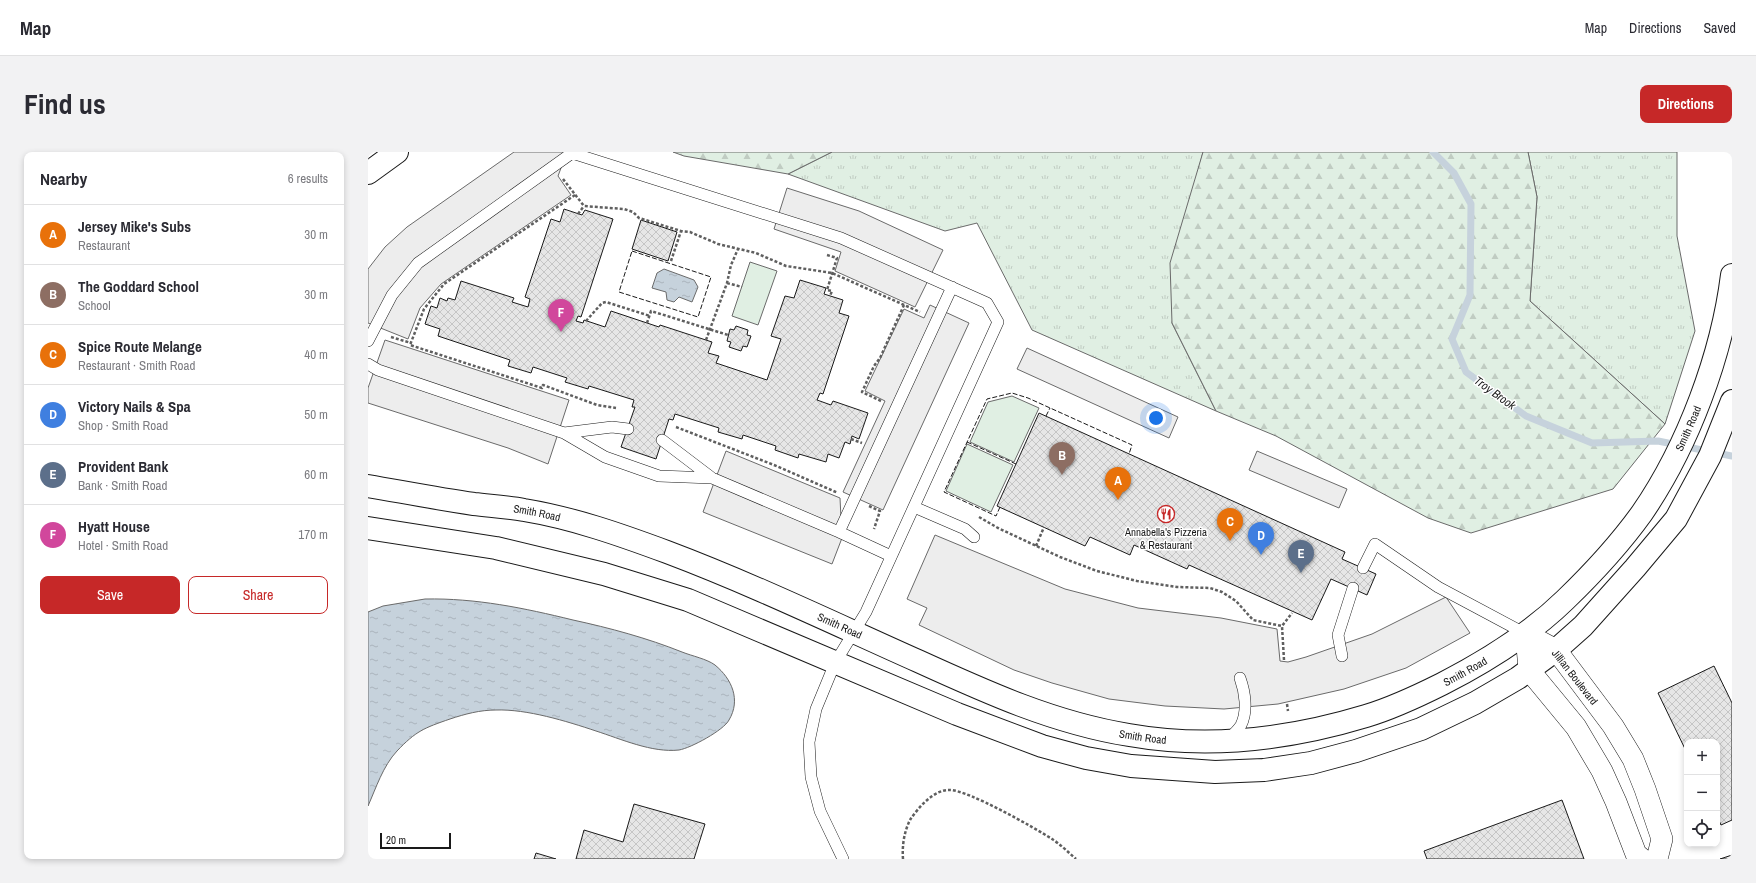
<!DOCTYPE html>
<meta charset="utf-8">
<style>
:root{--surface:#fff;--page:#f2f2f3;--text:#2b2b33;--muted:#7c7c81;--line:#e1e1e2;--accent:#c62828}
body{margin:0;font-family:"Archivo Narrow",sans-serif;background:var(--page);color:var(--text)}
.controls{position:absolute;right:12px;bottom:12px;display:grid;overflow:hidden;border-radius:8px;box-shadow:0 2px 6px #0003}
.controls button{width:36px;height:36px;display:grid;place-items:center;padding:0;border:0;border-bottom:1px solid var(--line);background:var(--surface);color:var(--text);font:20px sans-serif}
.scale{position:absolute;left:12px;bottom:10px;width:71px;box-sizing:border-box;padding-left:4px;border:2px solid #1a1a1a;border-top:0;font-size:11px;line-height:14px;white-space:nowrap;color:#1a1a1a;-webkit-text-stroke:3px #fff;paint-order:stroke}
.you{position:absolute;left:788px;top:266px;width:14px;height:14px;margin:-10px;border:3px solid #fff;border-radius:50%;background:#1a73e8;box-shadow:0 0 0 6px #1a73e833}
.badge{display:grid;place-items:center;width:26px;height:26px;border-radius:50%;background:var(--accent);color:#fff;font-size:13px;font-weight:700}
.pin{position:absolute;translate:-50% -33px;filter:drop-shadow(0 1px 2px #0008)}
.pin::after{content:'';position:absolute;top:21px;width:14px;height:12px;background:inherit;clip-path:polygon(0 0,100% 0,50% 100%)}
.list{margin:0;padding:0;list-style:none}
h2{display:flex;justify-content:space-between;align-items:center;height:52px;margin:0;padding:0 16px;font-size:17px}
h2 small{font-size:13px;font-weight:400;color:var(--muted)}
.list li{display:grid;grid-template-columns:26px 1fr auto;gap:12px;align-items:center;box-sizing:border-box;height:60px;padding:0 16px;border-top:1px solid var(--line)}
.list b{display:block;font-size:15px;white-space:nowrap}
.list p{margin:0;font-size:13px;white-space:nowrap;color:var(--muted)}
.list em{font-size:13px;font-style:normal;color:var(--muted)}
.actions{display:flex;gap:8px;padding:12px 16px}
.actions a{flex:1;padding:9px 0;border:1px solid var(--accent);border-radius:8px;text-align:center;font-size:14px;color:var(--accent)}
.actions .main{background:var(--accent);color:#fff}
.icon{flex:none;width:22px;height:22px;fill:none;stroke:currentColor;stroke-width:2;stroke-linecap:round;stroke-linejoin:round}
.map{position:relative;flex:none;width:1364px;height:707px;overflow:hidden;border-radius:8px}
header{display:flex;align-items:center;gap:24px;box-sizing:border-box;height:56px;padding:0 20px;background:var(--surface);border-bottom:1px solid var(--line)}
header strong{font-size:19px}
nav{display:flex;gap:22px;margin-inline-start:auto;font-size:14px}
.intro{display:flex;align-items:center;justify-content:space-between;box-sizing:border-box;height:96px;padding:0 24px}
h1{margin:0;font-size:28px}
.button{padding:10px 18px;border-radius:8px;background:var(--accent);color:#fff;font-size:14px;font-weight:700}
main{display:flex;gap:24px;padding:0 24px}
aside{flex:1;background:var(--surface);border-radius:8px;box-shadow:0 2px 6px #0003}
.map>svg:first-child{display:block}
.grass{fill:url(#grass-tufts);stroke:#6a6a6a}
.forest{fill:url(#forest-firs);stroke:#6a6a6a}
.green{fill:#e0efe3;stroke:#6a6a6a}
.parking{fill:#ededed;stroke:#6a6a6a}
.water{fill:url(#water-ripples);stroke:#6a6a6a}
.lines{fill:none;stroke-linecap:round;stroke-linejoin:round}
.stream{stroke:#c6d2dc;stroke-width:7}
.building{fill:url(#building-cross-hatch);stroke:#1a1a1a}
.service-casing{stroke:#1a1a1a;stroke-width:12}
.minor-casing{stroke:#1a1a1a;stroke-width:22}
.tertiary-casing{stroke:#1a1a1a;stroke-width:24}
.path{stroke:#5f5f5f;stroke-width:2.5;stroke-dasharray:3 2;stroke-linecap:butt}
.service{stroke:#fff;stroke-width:11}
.minor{stroke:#fff;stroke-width:21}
.tertiary{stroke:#fff;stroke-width:22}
.fence{stroke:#1a1a1a;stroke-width:1;stroke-dasharray:5 2;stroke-linecap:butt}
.labels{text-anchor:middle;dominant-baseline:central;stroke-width:3;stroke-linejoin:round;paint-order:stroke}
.street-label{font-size:11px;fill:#1a1a1a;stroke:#fff}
.poi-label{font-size:11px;fill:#1a1a1a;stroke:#fff}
.water-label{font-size:12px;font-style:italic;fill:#1a1a1a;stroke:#fff}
</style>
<header>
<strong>Map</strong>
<nav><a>Map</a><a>Directions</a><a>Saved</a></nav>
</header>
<div class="intro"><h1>Find us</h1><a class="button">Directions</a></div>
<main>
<aside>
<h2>Nearby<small>6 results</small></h2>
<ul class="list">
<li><span class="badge" style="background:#e8710a">A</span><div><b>Jersey Mike's Subs</b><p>Restaurant</p></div><em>30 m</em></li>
<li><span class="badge" style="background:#8d6e63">B</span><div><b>The Goddard School</b><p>School</p></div><em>30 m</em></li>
<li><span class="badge" style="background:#e8710a">C</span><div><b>Spice Route Melange</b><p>Restaurant · Smith Road</p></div><em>40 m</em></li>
<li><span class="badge" style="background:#3f7fe0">D</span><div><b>Victory Nails &amp; Spa</b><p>Shop · Smith Road</p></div><em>50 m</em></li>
<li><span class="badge" style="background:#5c6f8a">E</span><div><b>Provident Bank</b><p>Bank · Smith Road</p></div><em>60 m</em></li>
<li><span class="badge" style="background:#d1479c">F</span><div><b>Hyatt House</b><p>Hotel · Smith Road</p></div><em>170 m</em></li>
</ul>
<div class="actions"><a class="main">Save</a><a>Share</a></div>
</aside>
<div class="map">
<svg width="1364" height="707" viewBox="0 0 1364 707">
<defs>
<pattern id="grass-tufts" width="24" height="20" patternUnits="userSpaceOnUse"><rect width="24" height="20" fill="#e0efe3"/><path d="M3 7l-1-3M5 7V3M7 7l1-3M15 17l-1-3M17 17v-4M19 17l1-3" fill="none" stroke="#c0ccc2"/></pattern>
<pattern id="forest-firs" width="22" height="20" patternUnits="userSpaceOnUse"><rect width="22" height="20" fill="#e0efe3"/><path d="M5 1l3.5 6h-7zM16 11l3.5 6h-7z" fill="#c0ccc2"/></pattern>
<pattern id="water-ripples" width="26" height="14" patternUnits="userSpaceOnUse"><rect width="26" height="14" fill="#c6d2dc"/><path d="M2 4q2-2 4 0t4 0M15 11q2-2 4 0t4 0" fill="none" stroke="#aab4bc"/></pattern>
<pattern id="building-cross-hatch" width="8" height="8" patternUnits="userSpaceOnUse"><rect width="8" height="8" fill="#e6e6e6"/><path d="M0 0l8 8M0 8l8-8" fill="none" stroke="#c5c5c5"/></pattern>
</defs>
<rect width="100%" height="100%" fill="#fff"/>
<path class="grass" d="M464,0H835L827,32L804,171L848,259L664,178L609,71L577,79L420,22Z
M1160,0H1309V84L1327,179L1297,272L1162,149L1169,45Z"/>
<path class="forest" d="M305,0H464L420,22L316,4Z
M835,0H1160L1169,45L1162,149L1297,272L1245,337L1103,381L1060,366L908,284L848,259L804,171L802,111Z"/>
<path class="green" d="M382,110L409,119L390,173L364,164Z
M644,244L671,256L646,310L602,290L620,250Z
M599,292L645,313L623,360L578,339Z"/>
<path class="parking" d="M146,0H199L190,24L203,43L73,132L52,156L40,187L0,171V117L17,95L39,75Z
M419,36L491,59L575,98L547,155L467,119L473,100L406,77Z
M562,153L601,171L515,358L475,340L517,249L497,239L536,157L556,166Z
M17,188L201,248L180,312L140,296L0,251V236Z
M659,196L810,265L801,286L649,217Z
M358,299L472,346L474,386L464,412L335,360Z
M889,299L979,337L971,356L881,318Z
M567,383L697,437L770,456L853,466L909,477L912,509L920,510L938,505L1004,482L1078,445L1102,481L1038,516L976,537L910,552L856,557L797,554L741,547L684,531L646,518L551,473L559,456L539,447Z"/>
<path class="water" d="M296,117L326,128L330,135L324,150L311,145L306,150L299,148L298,140L284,136L289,121Z
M57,447C108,446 156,456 205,468C242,476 279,486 314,500C324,504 339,507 347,513C364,527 373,548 361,568C356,578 323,596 311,598C284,601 253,587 228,579C198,569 159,557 128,558C112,558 97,562 82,567C56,576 48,579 29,599C15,614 8,636 0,654V460L15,454Z"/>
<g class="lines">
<path class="stream" d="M1065,0L1086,21L1103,52L1102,143L1084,187L1098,220L1158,264L1224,291L1290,289L1364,304"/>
</g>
<path class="building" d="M196,57L214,63L217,58L245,67L213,165L210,164L208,169L215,171L216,168L237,175L243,159L291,175L292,173L344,190L340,201L351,204L348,211L399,228L413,187L403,184L417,144L426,146L432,128L458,136L456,142L475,148L471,161L481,164L455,242L452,241L449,248L463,253L465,249L500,261L491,287L484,284L482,292L477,290L471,306L460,302L458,310L431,302L430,306L407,298L408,294L375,283L374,287L350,280L351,276L307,262L305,268L301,267L288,307L253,295L267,255H264L266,248L221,234L220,237L197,230L199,226L165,215L163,221L140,214L142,208L70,184L72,177L57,172L63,154L69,156L72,146L79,149L80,146L87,148L93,129L146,146L144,150L160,155L162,147L157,145L183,67L192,70Z
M273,68L309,80L300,109L264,97Z
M368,174L380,178L379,183L383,184L379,195L375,194L373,199L361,195L363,190L359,189L362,177L366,178Z
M671,261L977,400L974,407L1008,422L999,443L963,427L944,468L821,413L819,417L766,393L762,403L722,385L717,394L629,354Z
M1346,514L1364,551V668L1353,673L1349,664V590H1319V601L1290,541Z
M1194,648L1216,707H1059L1056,699Z
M266,652L337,672L326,707H208L216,678L255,690Z
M168,701L188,707H166Z
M1364,703V707H1352Z"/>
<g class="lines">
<g class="service-casing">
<path id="service" d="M0,189L24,143L50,111L204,1L473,86L619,151L630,170L498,460L467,511L448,557L441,590L443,625L452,659L475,707
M0,212L10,218L196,281L237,305L291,324L344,326
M196,281L244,275L260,277
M294,288L344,326L471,380L523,404
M546,355L597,377L606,385
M471,380L584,135
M995,416L1007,392L1070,435L1158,482
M974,504L970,483L985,436
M861,588C864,583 870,578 873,573C880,559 877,540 872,526"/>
</g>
<g class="minor-casing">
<path id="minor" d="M1158,482L1188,498L1245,574L1265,607L1277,637L1294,687L1289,707
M1158,482L1161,518L1208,575L1234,619L1248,650L1268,702L1274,707"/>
</g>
<g class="tertiary-casing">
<g id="tertiary">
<path d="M0,21L29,0"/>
<path id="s1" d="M0,334C35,340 71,347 106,352C123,354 140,355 156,358C205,366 253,383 299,400C384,432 467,472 550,509C618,540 686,571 761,583C840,597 922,587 998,564C1025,556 1050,544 1074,532C1119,509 1161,483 1197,448C1225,421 1251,393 1274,361C1320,294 1354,203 1364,123"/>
<path d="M0,376L128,396L236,422L320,448L589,562L674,594L718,606L763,614L847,620L896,618L943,611L988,599L1053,577L1107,551L1150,526L1188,498L1215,474L1267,416L1308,367L1342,304L1364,249"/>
</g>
</g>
<path class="path" d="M195,27L216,54L256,57L265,60L271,66L313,79L322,80L350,92L388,101L418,114L464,121L552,160
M207,43L76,132L56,157L42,193L174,236L175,233L229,253L248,256
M210,62L216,54
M459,103L469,106L459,138L464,139L462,144
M303,109L313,79
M359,131L374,135
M218,169L234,151L238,150L282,164
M279,171L283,159L360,183
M23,185L43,191
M338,188L359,131L363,113L370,97
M513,249L494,240L506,214L512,206L536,153
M308,275L406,313L470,341
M483,287L494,291
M501,354L512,359L506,377
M611,365L630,376L692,405L729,419L769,429L809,435L842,436L854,440L868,449L885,468L914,474
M668,394L676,375
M916,508L914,474L924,461
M919,552L920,559
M535,707C534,694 536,680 542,668C550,656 566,637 582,638C600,638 667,676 684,687C692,692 700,700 708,707"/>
<use href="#service" class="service"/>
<use href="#minor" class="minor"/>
<use href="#tertiary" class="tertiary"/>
<path class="fence" d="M264,99L343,125L330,165L251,140Z
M678,264L682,256
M599,290L648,312
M632,355L628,364L576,340L619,247L644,241L660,246L764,293L761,302"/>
</g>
<defs>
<g id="restaurant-ring" transform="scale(0.9)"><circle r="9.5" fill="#fff" stroke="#c62828" stroke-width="1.5"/><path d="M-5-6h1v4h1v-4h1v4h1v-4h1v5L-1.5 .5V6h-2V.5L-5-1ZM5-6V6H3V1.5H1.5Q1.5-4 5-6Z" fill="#c62828"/></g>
</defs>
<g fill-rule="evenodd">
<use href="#restaurant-ring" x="798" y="362"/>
</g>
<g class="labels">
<g class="street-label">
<text stroke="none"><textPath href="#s1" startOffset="1490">Smith Road</textPath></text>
<text stroke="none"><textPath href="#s1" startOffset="171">Smith Road</textPath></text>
<text stroke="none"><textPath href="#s1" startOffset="495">Smith Road</textPath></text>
<text stroke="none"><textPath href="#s1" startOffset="1154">Smith Road</textPath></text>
<text transform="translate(1207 525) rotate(52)">Jillian Boulevard</text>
<text stroke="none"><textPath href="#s1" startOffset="819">Smith Road</textPath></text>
</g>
<g class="poi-label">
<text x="798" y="380">Annabella's Pizzeria<tspan x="798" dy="13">&amp; Restaurant</tspan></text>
</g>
<g class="water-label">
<text transform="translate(1127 241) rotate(36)">Troy Brook</text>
</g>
</g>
</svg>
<div class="controls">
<button>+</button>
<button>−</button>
<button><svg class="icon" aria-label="locate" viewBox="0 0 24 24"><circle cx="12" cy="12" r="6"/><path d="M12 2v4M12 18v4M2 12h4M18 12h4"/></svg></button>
</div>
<div class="scale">20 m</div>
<div class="you"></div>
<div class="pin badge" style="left:750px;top:348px;background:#e8710a">A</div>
<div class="pin badge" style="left:694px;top:323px;background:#8d6e63">B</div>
<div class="pin badge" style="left:862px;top:389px;background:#e8710a">C</div>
<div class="pin badge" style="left:893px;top:403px;background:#3f7fe0">D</div>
<div class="pin badge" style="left:933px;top:421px;background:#5c6f8a">E</div>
<div class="pin badge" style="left:193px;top:180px;background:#d1479c">F</div>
</div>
</main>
